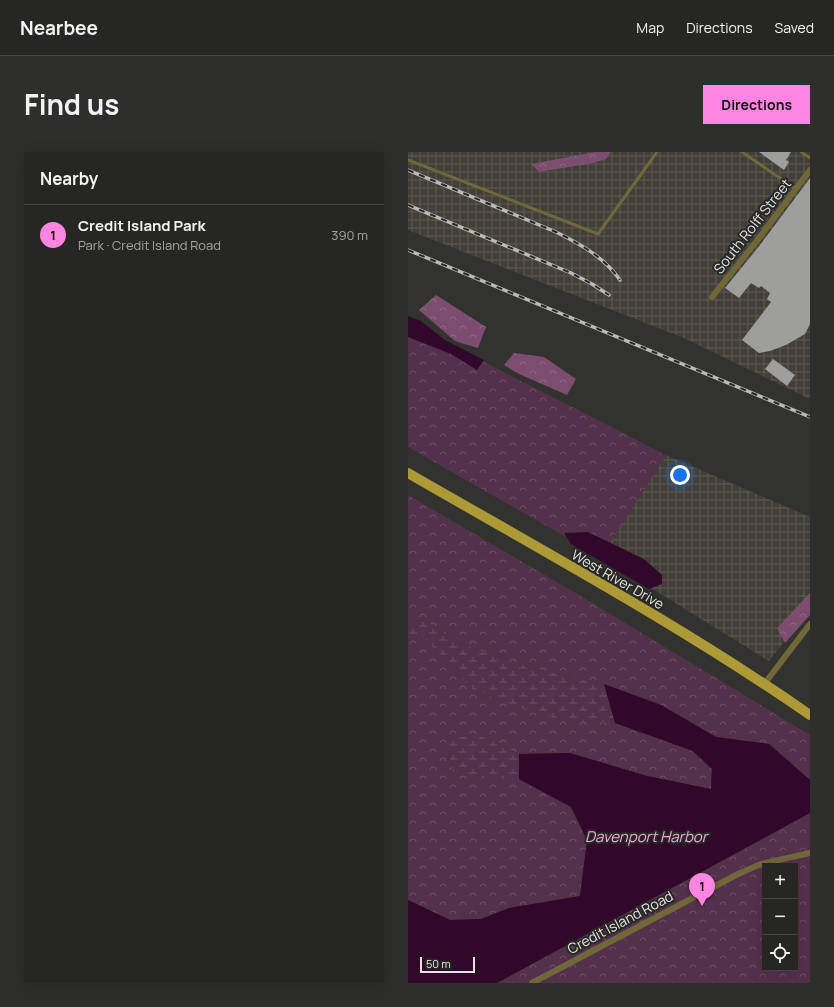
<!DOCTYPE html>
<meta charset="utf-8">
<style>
:root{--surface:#262623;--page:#2e2e2b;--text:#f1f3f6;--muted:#a4a5a6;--line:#424341;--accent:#fe86e0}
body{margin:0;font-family:Manrope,sans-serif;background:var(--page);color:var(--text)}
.controls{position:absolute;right:12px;bottom:12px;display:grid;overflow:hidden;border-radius:0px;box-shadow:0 4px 16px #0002}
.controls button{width:36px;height:36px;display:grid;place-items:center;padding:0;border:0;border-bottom:1px solid var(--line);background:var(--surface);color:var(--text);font:20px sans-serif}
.scale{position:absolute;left:12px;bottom:10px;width:55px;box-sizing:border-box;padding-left:4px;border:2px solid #e3e3e1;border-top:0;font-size:11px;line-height:14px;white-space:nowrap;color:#e3e3e1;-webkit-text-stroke:3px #282825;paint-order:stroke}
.you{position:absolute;left:272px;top:323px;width:14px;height:14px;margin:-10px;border:3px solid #fff;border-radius:50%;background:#1a73e8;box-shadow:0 0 0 6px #1a73e833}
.badge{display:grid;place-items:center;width:26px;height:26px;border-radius:50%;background:var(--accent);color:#111;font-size:13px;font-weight:700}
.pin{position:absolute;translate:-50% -33px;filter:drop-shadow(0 1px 2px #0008)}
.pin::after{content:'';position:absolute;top:21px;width:14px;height:12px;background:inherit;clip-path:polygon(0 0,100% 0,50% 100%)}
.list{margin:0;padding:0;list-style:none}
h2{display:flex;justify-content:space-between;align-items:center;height:52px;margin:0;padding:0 16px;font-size:17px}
h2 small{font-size:13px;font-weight:400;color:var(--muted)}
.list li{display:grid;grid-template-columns:26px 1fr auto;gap:12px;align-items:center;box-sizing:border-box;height:60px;padding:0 16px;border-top:1px solid var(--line)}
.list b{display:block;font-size:15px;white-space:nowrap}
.list p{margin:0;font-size:13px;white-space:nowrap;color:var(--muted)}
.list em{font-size:13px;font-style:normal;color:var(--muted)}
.icon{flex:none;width:22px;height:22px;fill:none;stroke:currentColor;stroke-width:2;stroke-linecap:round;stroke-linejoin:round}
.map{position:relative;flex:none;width:402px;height:831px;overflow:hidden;border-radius:0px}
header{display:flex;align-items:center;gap:24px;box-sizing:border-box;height:56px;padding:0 20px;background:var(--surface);border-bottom:1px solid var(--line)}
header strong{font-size:19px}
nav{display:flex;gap:22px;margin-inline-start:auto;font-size:14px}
.intro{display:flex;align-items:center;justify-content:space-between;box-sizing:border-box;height:96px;padding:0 24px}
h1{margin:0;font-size:28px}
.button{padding:10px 18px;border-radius:0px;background:var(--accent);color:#111;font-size:14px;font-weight:700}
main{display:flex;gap:24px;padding:0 24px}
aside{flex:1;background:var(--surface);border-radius:0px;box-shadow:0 4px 16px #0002}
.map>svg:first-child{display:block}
.industrial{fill:url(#industrial-grid)}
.forest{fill:url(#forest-crowns)}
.wetland{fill:url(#wetland-marsh)}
.park{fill:url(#park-crowns);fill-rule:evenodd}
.water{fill:#32082a}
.building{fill:#9e9e9a}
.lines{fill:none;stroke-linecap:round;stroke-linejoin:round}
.service{stroke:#70673b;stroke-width:3}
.minor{stroke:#70673b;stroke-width:6}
.primary{stroke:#ad9a36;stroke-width:10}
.rail-casing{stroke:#b9b9b6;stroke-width:3.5}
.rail{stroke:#282825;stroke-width:2;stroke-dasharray:6;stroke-linecap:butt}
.labels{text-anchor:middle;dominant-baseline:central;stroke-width:4;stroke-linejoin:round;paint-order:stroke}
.street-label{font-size:14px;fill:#e3e3e1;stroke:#282825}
.water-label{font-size:15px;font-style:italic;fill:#f1a7dc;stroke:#282825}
</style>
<header>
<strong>Nearbee</strong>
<nav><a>Map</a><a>Directions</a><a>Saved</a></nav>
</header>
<div class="intro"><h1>Find us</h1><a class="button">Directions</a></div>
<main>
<aside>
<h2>Nearby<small></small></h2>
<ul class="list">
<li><span class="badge">1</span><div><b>Credit Island Park</b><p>Park · Credit Island Road</p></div><em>390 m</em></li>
</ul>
</aside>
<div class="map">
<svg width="402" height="831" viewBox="0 0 402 831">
<defs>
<pattern id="industrial-grid" width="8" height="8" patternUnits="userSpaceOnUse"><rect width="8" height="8" fill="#413f37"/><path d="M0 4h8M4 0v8" fill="none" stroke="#5c5b54"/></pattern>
<pattern id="forest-crowns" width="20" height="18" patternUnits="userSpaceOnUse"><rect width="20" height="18" fill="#7d4d70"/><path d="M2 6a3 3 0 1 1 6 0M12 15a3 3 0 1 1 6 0" fill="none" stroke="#8f6684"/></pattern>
<pattern id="wetland-marsh" width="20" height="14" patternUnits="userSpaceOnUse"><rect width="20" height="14" fill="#54314b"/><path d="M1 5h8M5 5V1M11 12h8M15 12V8" fill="none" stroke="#6c4f65"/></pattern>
<pattern id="park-crowns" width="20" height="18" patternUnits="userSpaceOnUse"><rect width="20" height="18" fill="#54314b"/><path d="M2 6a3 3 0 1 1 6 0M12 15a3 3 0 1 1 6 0" fill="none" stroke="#6c4f65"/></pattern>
</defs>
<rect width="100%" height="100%" fill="#32322f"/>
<path class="industrial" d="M0,0H402V247L276,186L0,78Z
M258,303L402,365V457L361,509L193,405Z"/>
<path class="forest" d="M187,0H203L198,7L185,11L131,20L123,12Z
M28,143L78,175L70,196L47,189L11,158Z
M106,201L136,205L168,227L159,243L111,222L96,213Z
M402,441V463L377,491L369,476Z"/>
<path class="wetland" d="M0,467L17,469L54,492L124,516L196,532L207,571L156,569L113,557L64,537L15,485L0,483Z
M52,585H75L111,602V627H76L45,620L38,593Z"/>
<path class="park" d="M0,171L258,303L193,405L0,295Z
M0,343L171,443L402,583V628L361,592L308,585L253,553L196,532L124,516L54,492L17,469L0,467Z
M0,483L15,485L64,537L113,557L156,569L207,571L285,599L304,617L303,637L239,624L162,601L111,602L75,585H51L38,594L45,620L76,627H111L163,655L179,688L172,744L101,756L73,767L42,768L0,748Z
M402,661V831H89ZM357,714H387V816H357Z"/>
<path class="water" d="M0,164L13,169L37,188L76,208L69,218L43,202L0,185Z
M180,380L236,407L254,423V432L241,437L163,392L156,381Z
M196,532L253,553L308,585L361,592L402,628V661L89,831H0V748L42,768L73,767L101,756L172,744L179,688L163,655L111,627V602L162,601L239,624L303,637L304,617L285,599L207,571Z"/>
<path class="building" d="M351,0H383L378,8L381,10L376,18Z
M402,26V172L397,182L378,193L362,199L351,201L334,188L363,150L359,147L362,141L353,134L351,136L343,131L331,146L317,136L352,93Z
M365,207L387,223L379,234L357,217Z"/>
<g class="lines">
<path class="service" d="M334,0L388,37
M393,0L402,6
M0,8L190,82L249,0"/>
<path class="minor" d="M304,145L348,90L402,18
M357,531L402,472
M124,831L330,722L353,712L402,701"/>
<path class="primary" d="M0,321C135,399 274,474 402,563"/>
<g class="rail-casing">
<path id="rail" d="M0,18L148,80C172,92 196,105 212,128
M0,53L163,121L184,132L201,143
M0,98L402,265"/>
</g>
<use href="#rail" class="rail"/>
</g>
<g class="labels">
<g class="street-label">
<text transform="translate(344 74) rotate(-52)">South Rolff Street</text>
<text transform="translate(210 427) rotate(30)">West River Drive</text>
<text transform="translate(212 770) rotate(-28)">Credit Island Road</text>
</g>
<g class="water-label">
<text x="238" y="684">Davenport Harbor</text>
</g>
</g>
</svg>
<div class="controls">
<button>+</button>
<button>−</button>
<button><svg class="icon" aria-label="locate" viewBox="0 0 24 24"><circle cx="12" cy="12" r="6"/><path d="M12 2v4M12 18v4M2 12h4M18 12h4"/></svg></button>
</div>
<div class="scale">50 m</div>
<div class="you"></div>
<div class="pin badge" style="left:294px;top:754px">1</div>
</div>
</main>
